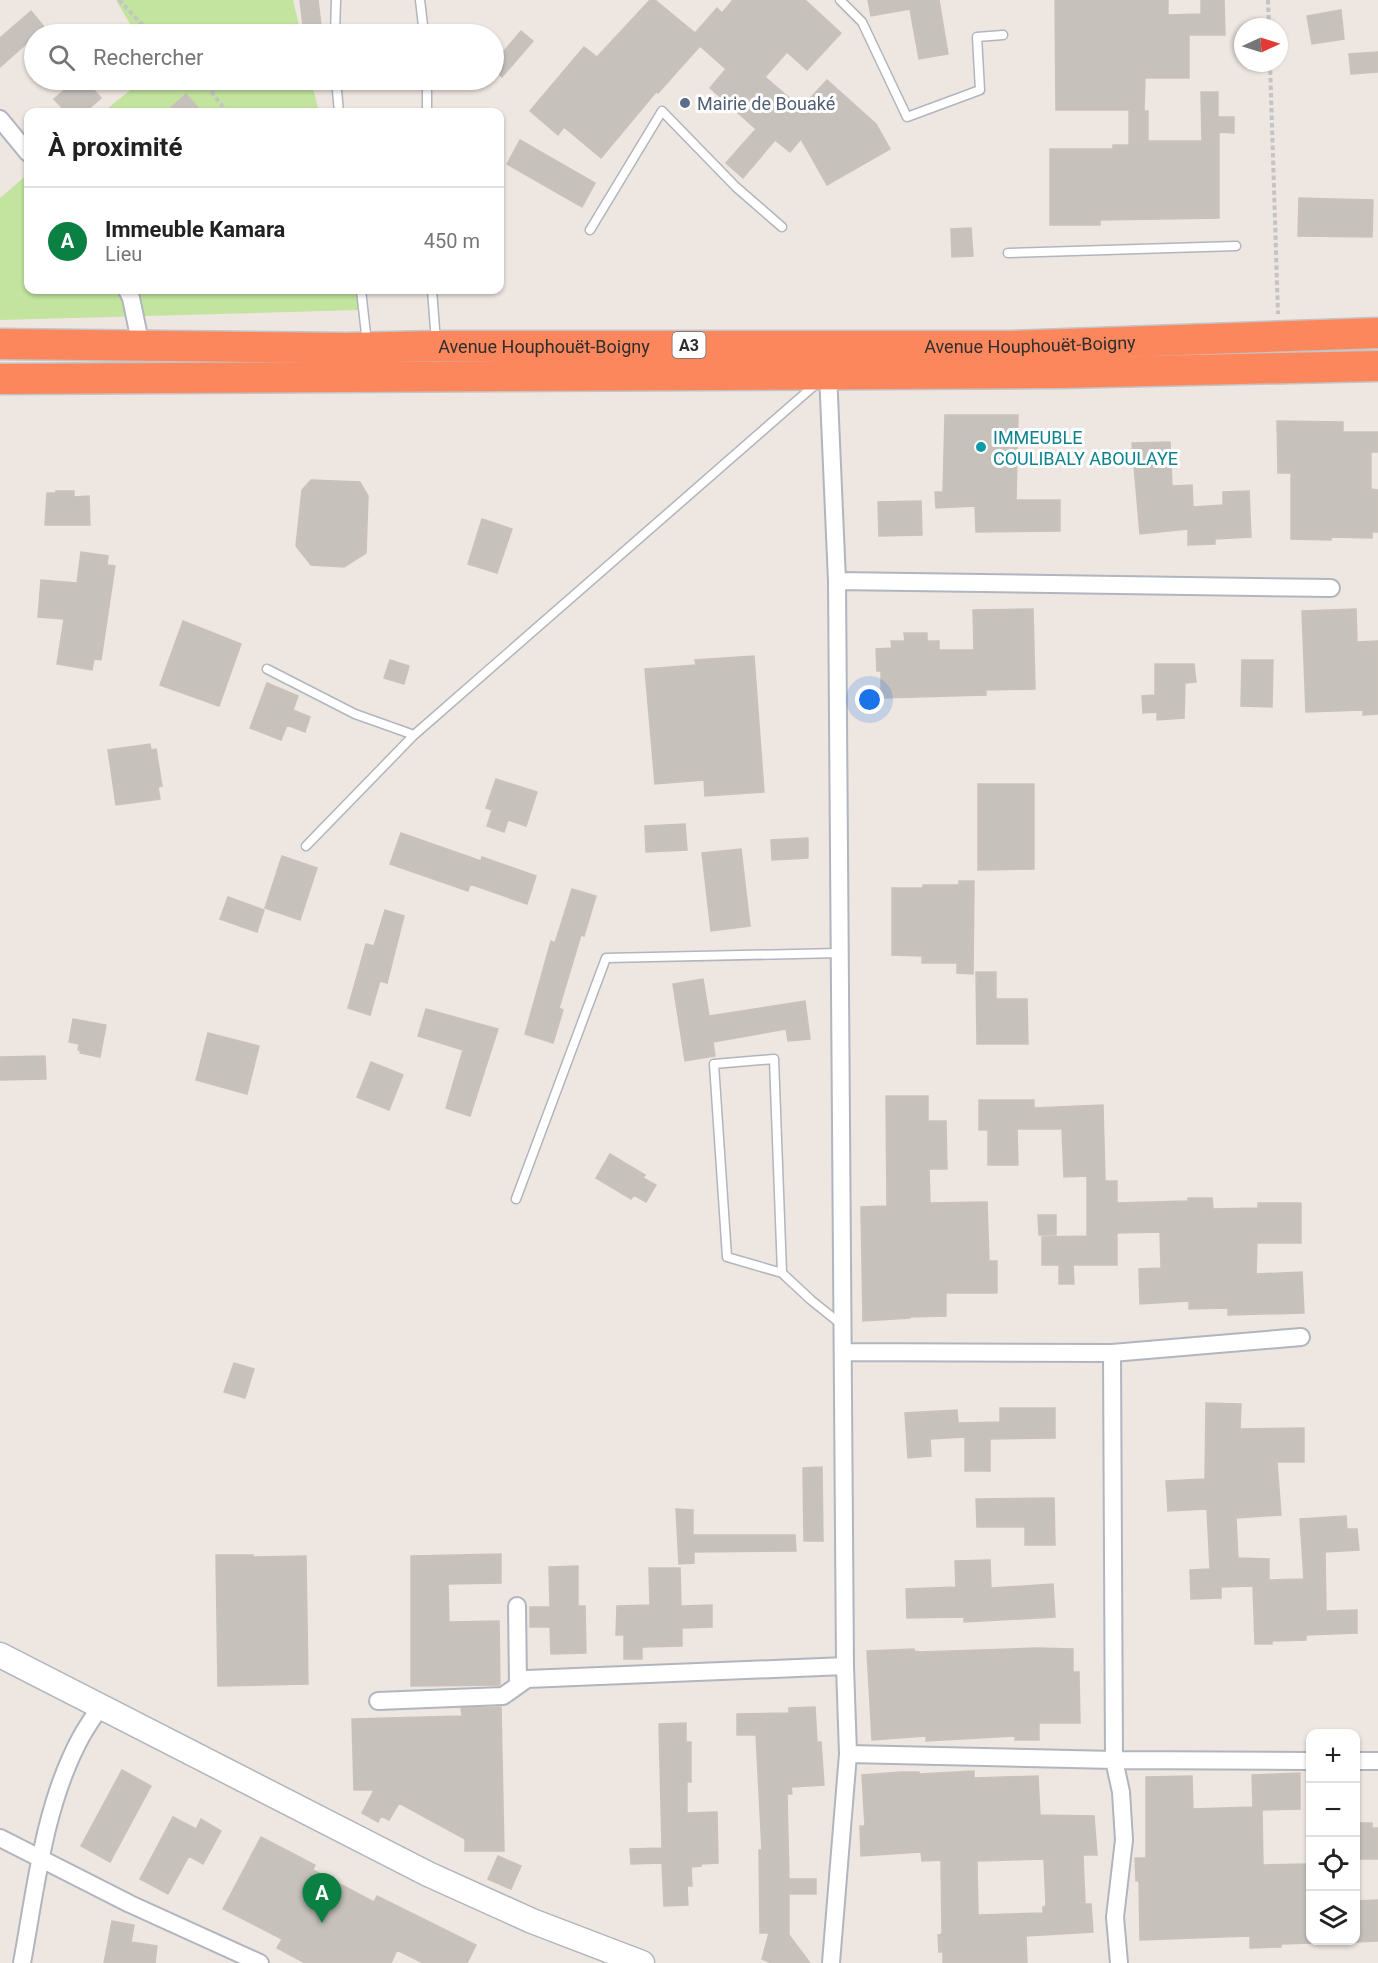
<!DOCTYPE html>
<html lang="fr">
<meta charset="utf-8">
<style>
:root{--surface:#fff;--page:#f6f6f6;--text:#222;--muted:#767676;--line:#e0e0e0;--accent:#0b8043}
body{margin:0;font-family:Roboto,sans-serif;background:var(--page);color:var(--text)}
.controls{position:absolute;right:18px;bottom:18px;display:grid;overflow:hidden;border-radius:12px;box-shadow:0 2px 4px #0004}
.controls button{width:54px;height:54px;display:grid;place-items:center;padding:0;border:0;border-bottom:2px solid var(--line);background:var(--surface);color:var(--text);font:30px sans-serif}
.compass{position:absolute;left:1234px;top:18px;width:54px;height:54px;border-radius:50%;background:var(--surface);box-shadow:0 2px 4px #0004;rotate:86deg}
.you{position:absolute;left:870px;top:700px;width:21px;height:21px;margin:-15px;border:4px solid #fff;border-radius:50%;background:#1a73e8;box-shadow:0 0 0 9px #1a73e833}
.badge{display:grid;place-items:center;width:39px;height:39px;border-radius:50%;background:var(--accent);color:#fff;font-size:20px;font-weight:700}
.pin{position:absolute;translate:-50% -50px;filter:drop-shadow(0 2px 3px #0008)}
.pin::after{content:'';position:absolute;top:32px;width:21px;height:18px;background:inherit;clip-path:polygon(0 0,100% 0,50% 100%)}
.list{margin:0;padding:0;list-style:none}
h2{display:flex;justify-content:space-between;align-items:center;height:78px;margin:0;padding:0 24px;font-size:26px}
h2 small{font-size:20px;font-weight:400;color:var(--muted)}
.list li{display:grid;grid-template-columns:39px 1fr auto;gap:18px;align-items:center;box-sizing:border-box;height:108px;padding:0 24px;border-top:2px solid var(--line)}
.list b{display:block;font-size:22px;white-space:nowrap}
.list p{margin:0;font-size:20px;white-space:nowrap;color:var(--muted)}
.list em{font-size:20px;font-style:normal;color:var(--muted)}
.icon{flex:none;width:33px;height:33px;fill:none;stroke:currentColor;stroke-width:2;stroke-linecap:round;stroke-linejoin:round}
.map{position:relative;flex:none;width:1378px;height:1963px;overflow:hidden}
.search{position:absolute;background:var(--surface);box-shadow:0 2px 4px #0004;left:24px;top:24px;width:480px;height:66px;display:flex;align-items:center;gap:15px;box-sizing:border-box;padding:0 21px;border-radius:33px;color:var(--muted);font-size:22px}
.panel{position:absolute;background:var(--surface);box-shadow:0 2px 4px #0004;left:24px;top:108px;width:480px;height:186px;border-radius:12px}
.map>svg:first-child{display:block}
.green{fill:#c2e49e}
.building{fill:#c7c1bc;stroke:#cac2ba;stroke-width:1.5;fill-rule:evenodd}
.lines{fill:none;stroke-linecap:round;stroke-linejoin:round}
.lane-casing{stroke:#b1b5bd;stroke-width:11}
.street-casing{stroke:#b1b5bd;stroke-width:20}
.secondary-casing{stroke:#b1b5bd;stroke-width:27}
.highway-casing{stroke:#c4c4c4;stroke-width:33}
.path{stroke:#c4c4c4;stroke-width:4;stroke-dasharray:4.5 3;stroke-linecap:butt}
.lane{stroke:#fff;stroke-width:8}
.street{stroke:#fff;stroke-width:16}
.secondary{stroke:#fff;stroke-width:24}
.highway{stroke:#fd875d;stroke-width:30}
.service-dot{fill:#5c6f8a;stroke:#fff;stroke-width:2}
.culture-dot{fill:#0f9aa8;stroke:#fff;stroke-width:2}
.labels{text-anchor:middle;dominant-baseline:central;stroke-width:6;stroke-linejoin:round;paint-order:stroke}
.shield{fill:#fff;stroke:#6d6d6d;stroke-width:1.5}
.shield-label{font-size:16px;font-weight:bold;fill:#2e2e2e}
.service-label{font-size:18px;fill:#4e5e75;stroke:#fff;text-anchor:start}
.street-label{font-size:18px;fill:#2e2e2e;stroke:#fff}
.culture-label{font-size:18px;fill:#0d838f;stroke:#fff;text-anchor:start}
</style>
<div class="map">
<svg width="1378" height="1963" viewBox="0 0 1378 1963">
<rect width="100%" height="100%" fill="#eee6e1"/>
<path class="green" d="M116,0H293L301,34H136Z
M143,80H311L319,112H103Z
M28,174V290H357L360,310L0,320V198Z"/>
<path class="building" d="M300,0H318L322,34H304Z
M650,0H655L695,33L717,8L722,13L733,0H805L841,33L807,70L787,52L765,77L801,108L827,80L876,124L890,149L827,185L801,139L790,152L775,140L743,178L726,163L756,129L710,88L726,69L700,46L658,93L656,92L601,158L564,127L558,135L530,111L584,47L597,57Z
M868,0H939L948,54L919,59L910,9L871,16Z
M1055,0H1168V15L1201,14V0H1224L1225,35H1189V78H1145L1144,111H1148V141H1202L1201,92H1218V117H1234V133L1219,132V218L1100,220V225H1050V149H1113V145H1129V110H1056Z
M1341,10L1344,39L1312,44L1307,16Z
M31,11L45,28L34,34V37L0,67V38Z
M521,31L533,41L502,77L494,69V63Z
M1378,52V72L1351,74L1349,54Z
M76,80H85L101,98L85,112H66L54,99Z
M186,94L202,112H166Z
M520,140L595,183L582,207L507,164Z
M1299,198L1373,200L1372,237L1298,236Z
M971,228L973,256L952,257L951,229Z
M945,415H1018L1016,500H1060V531L976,532L975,506L936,508L935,492H943Z
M1277,421L1343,422V432H1378V452H1371V489L1378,490V532H1372V538L1331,537V540L1291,539V473H1278Z
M1170,442L1172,486L1192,485L1193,507L1223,505V492L1249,491L1251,537L1215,539V544L1188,545V529L1140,534L1132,443Z
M311,480L360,482L368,496L366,553L344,567L311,565L296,546L302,490Z
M56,491H74V497L89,496L90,525H45L47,493H56Z
M921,501L922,535L879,536L878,502Z
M482,519L512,529L497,573L468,564Z
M81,552L108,556L107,565L115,566L101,660L94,659L92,670L57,664L64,619L38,617L41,580L77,583Z
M1033,609L1035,689L986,690V695L881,698V671H877L876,649L892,648L891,641H905L904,633H927V641H939V650H974L973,610Z
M1356,609L1357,642L1378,641V714L1363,715V710L1306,712L1302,611Z
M183,621L241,644L219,706L160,685Z
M754,656L764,792L705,796L704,780L655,784L645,669L696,665L695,660Z
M390,660L409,666L404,684L384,678Z
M1242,660H1273L1272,707L1241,706Z
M1155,664H1194L1196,682L1185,683L1184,718L1157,720V712L1143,713L1142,696L1155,695Z
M267,683L298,696L293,710L310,717L305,732L287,725L281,740L250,728Z
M150,744L151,750L156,749L162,786L158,787L160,799L116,805L108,750Z
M496,779L537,792L526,826L508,820L504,832L487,826L492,810L486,808Z
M978,784H1034V869L978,870Z
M685,824L687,850L646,852L645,826Z
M401,833L481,861L482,857L536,876L527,904L470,884L468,891L390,864Z
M808,838V858L772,860L771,840Z
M741,849L750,926L711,931L702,853Z
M282,856L317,868L300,920L265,908Z
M959,881H974L973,974L957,973V963H922V956L892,955V888H923V885H959Z
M572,889L596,896L584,936L581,935L559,1008L563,1010L553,1043L525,1034L551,941L555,943Z
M228,897L264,910L257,932L220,919Z
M385,910L404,916L387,983L380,981L370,1015L348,1008L366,944L374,946Z
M976,972H996V999H1027L1028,1044H977Z
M703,979L709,1016L805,1001L810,1039L788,1041L786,1029L713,1042L715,1056L685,1061L673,984Z
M426,1009L498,1029L470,1116L446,1108L463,1050L418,1036Z
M73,1019L106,1025L100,1057L80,1053V1050H78L79,1044L69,1042Z
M208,1033L259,1046L247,1094L196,1080Z
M45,1056L46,1079L0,1080V1057Z
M371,1062L403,1075L389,1110L357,1097Z
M886,1096H928V1121H946L947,1169H929L930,1203L987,1202L989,1261H997V1293H946V1316L910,1317V1318L863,1321L861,1207L887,1206Z
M979,1100H1034V1108L1103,1105L1105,1181H1117V1203L1188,1201V1198H1212L1213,1209L1258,1208V1203H1301V1243H1257L1256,1274L1302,1272L1304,1313L1228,1315V1308L1189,1309V1301L1140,1304L1139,1269L1161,1268L1160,1232L1117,1233V1265H1073L1074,1284H1059V1265H1042V1237L1087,1236V1176L1064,1177L1062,1129H1017L1018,1165H988V1130H979Z
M610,1154L645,1175L643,1178L656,1185L646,1202L634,1195L631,1199L596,1178Z
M1038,1215H1056V1235H1039Z
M234,1363L254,1369L245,1398L224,1392Z
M1206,1403L1241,1404L1240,1429L1304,1428V1462H1277L1281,1515L1236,1518L1238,1558L1269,1559V1580L1304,1579L1300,1519L1346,1516L1347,1529H1357L1359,1550L1325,1552L1326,1611L1357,1610V1633L1306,1635V1640L1272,1641V1644H1255L1253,1586L1221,1587V1598L1191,1599L1190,1570L1210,1569L1207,1509L1168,1511L1166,1481L1205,1479Z
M1000,1408H1055V1438L990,1439V1471H965V1437L930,1439L931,1456L908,1458L905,1413L957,1410L958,1423L1000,1422Z
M822,1467L823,1541H804L803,1468Z
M1054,1498L1055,1545H1025V1527H977L976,1499Z
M676,1509L693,1510V1535H795L796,1551L694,1552V1563L679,1564Z
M501,1554V1583L448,1584L449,1622L499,1621L500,1685L411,1686V1556Z
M216,1555H253V1557L306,1556L308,1684L218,1686Z
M990,1560L991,1588L1053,1584L1055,1617L964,1622V1617L907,1618L906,1589L956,1587L955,1561Z
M578,1566V1606H585L586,1653L551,1654L550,1627H530V1607H550L549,1567Z
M649,1568H680L681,1606L712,1605V1627L682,1628V1646L642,1647V1659H624V1635H616L617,1606L650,1605Z
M1037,1648L1073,1649V1672H1079L1080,1723H1039V1740H1015V1736L926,1741V1736L872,1740L867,1651L914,1649V1651L920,1652Z
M501,1707L504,1851H465V1839L399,1803L389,1820L381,1816L378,1822L362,1813L374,1790H354L352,1719L462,1716L461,1708Z
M815,1707L817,1742H821L824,1785L791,1787L792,1794H787L789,1879H816V1894H789V1935L810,1963H771L762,1959L769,1933H760L759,1850H762L756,1735H737V1714L789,1713V1708Z
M686,1723V1742H691V1782H687V1813L717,1812L718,1863L701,1864V1866L691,1867L692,1886H687L688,1905L664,1906L662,1863L631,1864L630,1849L662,1848L659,1724Z
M122,1770L151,1786L110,1862L81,1846Z
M974,1771V1778L1038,1776L1040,1815L1094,1816L1097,1855H1083L1085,1904H1091L1093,1932L1026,1936L1027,1963H943V1952H939L938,1935L942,1934L941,1860L922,1861L921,1852L861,1856L860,1826H865L862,1775L901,1772H919V1774ZM1044,1859L1046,1906L1043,1907V1913L978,1915L977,1861Z
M1300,1773V1809L1262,1810L1263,1865L1308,1864L1311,1943L1281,1944V1947L1250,1948V1936L1140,1940L1139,1881H1136L1135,1858H1146V1777L1192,1776L1193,1809L1253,1807L1252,1775Z
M173,1817L196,1829L201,1819L221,1831L203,1864L189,1856L168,1894L140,1879Z
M1356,1823H1372V1828H1378V1859H1356Z
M261,1837L315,1865L313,1870L374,1902L377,1896L476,1945L467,1963H423L397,1950L391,1963H305L277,1948L282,1939L223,1909Z
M498,1856L521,1866L511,1889L488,1879Z
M1378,1900V1941L1356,1942V1901Z
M112,1921L134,1925L131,1942L157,1946L155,1963H104Z"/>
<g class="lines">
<g class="lane-casing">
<path id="lane" d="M420,0L424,34
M840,0L862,22L907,117L980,90L977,37L1003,35
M335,34L336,0
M336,80L339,112
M427,80V112
M590,230L662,111L736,187L782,227
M1008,253L1236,246
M361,290L367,343
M432,290L436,342
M267,669L355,714L414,735
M306,846L414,735L816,384
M516,1199L606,958L840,953
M782,1273L727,1257L714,1064L774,1059L782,1273L811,1300L842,1325"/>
</g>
<g class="street-casing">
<path id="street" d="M0,119L28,153
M127,290L131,298L142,351
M828,373L837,581L845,1666L848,1754L831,1963
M837,581L1331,588
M843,1352L1112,1353L1301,1337
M1112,1353L1114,1760L1121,1792L1124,1840L1115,1917L1119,1963
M517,1606L518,1685
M378,1701L503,1696L527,1679L845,1666
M848,1754L1114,1760L1310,1761
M1356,1761H1378
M0,1838L130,1904L260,1963
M22,1963C36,1887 44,1805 81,1737C87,1726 94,1716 101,1706"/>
</g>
<g class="secondary-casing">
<path id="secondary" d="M0,1655L428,1874L532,1921L642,1963"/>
</g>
<g class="highway-casing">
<g id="highway">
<path id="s1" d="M0,344L346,348L436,346H1010L1378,333"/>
<path d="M0,379L1060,373L1378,366"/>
</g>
</g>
<path class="path" d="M119,0L151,34
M1268,0L1269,27
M1270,63L1278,314
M202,80L227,112"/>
<use href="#lane" class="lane"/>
<use href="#street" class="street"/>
<use href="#secondary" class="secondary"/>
<use href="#highway" class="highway"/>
</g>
<circle class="service-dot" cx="685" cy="103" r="6"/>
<circle class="culture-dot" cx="981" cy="447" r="6"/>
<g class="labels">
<rect class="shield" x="672.5" y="332" width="33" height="26" rx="4.5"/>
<g class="shield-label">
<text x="689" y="345">A3</text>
</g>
<g class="service-label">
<text x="697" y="103">Mairie de Bouaké</text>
</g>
<g class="street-label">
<text stroke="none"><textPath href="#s1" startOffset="1030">Avenue Houphouët-Boigny</textPath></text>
<text stroke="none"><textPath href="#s1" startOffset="544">Avenue Houphouët-Boigny</textPath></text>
</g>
<g class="culture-label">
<text x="993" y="437">IMMEUBLE<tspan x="993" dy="21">COULIBALY ABOULAYE</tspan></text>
</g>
</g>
</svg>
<div class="controls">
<button>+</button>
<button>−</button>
<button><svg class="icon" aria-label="locate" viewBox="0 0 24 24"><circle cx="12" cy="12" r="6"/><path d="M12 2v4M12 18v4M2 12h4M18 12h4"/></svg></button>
<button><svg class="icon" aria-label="layers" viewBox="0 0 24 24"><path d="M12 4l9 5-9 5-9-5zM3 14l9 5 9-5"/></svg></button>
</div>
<svg class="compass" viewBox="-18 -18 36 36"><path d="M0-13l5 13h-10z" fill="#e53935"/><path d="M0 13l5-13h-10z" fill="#767676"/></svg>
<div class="you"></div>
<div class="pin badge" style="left:322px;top:1923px">A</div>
<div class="search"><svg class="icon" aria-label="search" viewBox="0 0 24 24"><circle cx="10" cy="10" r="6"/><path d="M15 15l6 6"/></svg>Rechercher</div>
<section class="panel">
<h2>À proximité<small></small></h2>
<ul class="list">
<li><span class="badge">A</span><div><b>Immeuble Kamara</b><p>Lieu</p></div><em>450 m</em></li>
</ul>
</section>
</div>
